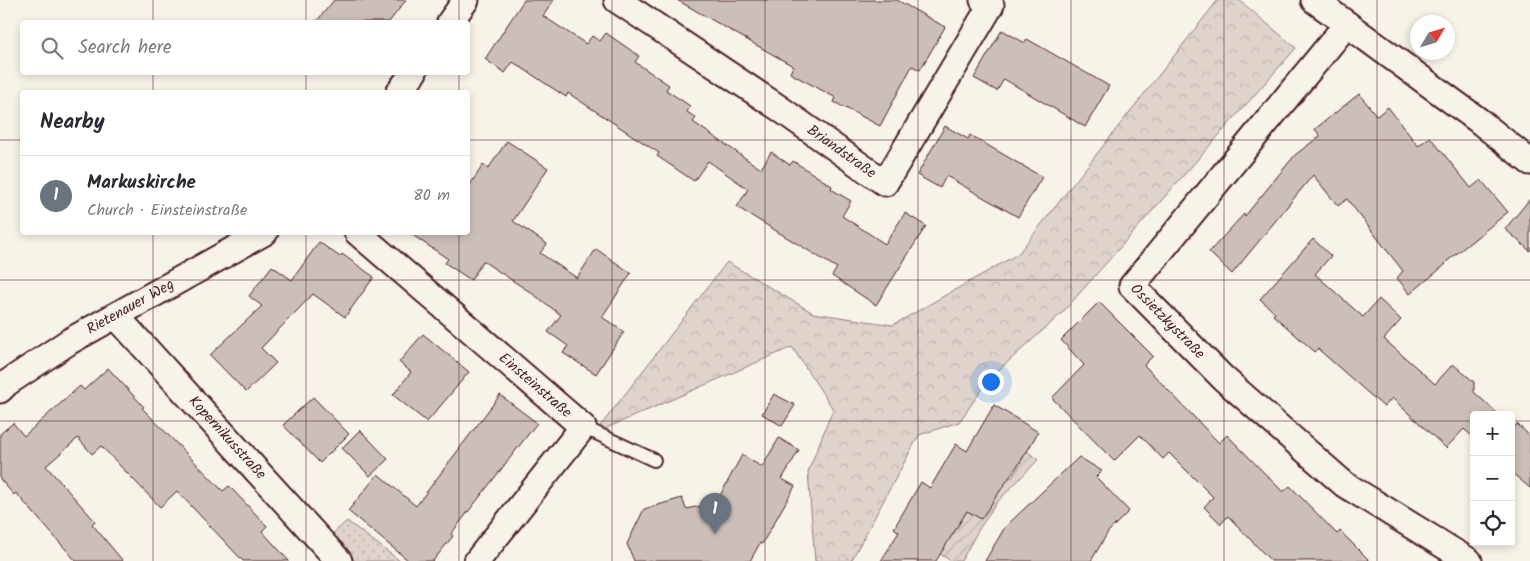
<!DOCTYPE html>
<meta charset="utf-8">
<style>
:root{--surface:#fff;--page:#f7f7f7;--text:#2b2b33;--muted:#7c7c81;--line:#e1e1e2;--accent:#1f6fb2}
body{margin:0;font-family:Kalam,sans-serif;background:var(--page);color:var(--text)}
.controls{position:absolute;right:15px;bottom:15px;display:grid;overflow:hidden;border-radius:5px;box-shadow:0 2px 8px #0003}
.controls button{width:45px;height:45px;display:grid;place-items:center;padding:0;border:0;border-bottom:1px solid var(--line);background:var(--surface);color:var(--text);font:25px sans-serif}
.compass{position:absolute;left:1410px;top:15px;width:45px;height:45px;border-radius:50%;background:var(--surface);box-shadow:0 2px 8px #0003;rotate:52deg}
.you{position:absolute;left:990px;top:381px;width:18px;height:18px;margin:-12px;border:4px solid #fff;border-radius:50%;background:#1a73e8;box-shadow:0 0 0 8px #1a73e833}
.badge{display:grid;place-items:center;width:32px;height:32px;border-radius:50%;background:var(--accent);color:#fff;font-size:16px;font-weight:700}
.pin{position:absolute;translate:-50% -41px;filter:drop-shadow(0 1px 2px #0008)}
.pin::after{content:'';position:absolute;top:26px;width:18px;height:15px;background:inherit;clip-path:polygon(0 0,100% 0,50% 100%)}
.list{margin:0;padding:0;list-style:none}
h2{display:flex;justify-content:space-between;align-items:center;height:65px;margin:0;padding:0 20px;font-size:21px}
h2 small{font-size:16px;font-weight:400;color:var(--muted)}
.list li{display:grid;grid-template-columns:32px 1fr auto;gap:15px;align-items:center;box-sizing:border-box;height:80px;padding:0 20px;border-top:1px solid var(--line)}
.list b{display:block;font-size:19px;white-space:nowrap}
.list p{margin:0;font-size:16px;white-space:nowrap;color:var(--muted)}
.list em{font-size:16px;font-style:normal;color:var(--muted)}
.icon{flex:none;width:28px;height:28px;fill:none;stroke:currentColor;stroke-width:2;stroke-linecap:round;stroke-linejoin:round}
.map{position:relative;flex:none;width:1530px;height:561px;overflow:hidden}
.search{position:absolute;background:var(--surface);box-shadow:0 2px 8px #0003;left:20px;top:20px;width:450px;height:55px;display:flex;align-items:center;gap:12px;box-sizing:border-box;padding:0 18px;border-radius:5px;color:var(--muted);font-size:19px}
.panel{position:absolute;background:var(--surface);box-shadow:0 2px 8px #0003;left:20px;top:90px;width:450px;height:145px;border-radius:5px}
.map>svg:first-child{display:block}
.grass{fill:url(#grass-dots);stroke:#947a7c}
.forest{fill:url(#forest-crowns);stroke:#947a7c}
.garden{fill:url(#garden-furrows);stroke:#947a7c}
.building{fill:#ccbfb9;stroke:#4a1f2b}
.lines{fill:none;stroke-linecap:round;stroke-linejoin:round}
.lane-casing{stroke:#4a1f2b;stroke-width:16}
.street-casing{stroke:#4a1f2b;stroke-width:29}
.lane{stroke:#f7f3e8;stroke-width:12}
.street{stroke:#f7f3e8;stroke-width:25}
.grid{fill:none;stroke:#4a1f2b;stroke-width:1;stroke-opacity:0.55}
.labels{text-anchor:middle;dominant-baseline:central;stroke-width:5;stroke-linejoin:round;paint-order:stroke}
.street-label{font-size:15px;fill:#4a1f2b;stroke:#f7f3e8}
</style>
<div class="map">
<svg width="1530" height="561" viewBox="0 0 1530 561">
<defs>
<pattern id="grass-dots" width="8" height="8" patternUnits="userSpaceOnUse" patternTransform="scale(1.25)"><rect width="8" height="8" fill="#ded4cc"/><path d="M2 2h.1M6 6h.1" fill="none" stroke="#c0b6af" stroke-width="1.8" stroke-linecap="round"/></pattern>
<pattern id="forest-crowns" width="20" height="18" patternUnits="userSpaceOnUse" patternTransform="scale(1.25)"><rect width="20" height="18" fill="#ded4cc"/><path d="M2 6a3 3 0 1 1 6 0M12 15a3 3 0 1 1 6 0" fill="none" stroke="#c0b6af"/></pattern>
<pattern id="garden-furrows" width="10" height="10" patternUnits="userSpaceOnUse" patternTransform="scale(1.25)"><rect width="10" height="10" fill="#ded4cc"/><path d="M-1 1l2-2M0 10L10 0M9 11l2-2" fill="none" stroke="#c0b6af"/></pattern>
</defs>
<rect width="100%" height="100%" fill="#f7f3e8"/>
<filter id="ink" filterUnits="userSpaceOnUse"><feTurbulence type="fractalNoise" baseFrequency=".02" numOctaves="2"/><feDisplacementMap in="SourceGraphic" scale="10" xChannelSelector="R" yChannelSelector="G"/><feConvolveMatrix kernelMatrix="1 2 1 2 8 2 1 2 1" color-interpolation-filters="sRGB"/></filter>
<g filter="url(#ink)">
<path class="grass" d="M347,521L400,561H355L331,535Z"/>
<path class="forest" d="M1218,0H1239L1296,48L1063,312L990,378L959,422L919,435L851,561H815L808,472L833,409L792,347L595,433L727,262L813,313L893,325L1018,254Z"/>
<path class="garden" d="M1027,451L1038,460L997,502L979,529L961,561H951L940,554L967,511L1000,470L1012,478Z"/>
<path class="building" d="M334,0H406L389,22H316Z
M524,0H554L543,16L586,44L592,36L600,41L606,33L639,56L635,62L669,85L666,90L690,106L687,112L696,118L693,122L761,169L771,152L790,165L793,161L832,186L831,189L851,201L842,216L885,244L905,213L926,226L876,305L832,276L837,268L737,207L748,189L708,161L694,181L657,156L659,153L568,93L566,97L513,62L505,73L485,59Z
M677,0H897L945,27L920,70L912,66L880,126L834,102L836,98L790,73L793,66Z
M1002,30L1025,43L1027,39L1109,86L1085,127L1004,79L997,91L974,78Z
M1359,94L1377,116L1388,107L1418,146L1430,137L1471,188L1481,180L1508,212L1445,263L1446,264L1410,294L1397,278L1403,271L1347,199L1338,206L1313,175L1232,274L1209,252L1244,214L1245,216L1295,155L1320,136L1315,129Z
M945,126L968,139L970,135L1042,177L1018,217L946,176L940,188L917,175Z
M507,141L548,168L513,221L547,244L540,253L577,278L596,249L631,273L602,317L624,332L596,374L563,353L568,346L548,332L561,315L533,294L483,261L471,280L445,263L448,259L408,232H468V188L483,165L488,169Z
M1530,199V251L1505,229Z
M1313,239L1331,256L1315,274L1363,317L1379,299L1401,320L1384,339L1435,384L1453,364L1474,382V392L1499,415H1474V438L1464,429L1446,448L1392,398L1384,407L1318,349L1315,352L1273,315L1275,313L1260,299Z
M319,242L340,257L342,254L374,277L345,317L313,294L261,348L276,363L246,392L210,355L262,306L249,296L272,266L292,280Z
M1099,302L1153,356L1144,365L1219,443L1227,435L1283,492L1290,486L1337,534L1340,531L1370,561H1271L1228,516L1221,524L1204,507L1213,497L1169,453L1163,459L1140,435L1114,461L1052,398L1084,365L1061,340Z
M423,334L469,372L427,422L393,395L411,372L399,362Z
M108,368L144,407L142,408L223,491L229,486L267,526L262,531L289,561H243L177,491L160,507L101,446L92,454L78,438L46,466L95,521L92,524L123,561H76L16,493L14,495L0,479V434L13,423L24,436L80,386L84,390Z
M774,394L795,405L782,426L762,414Z
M500,395L537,423L451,534L453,536L433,561H409L348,511L378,474L416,506Z
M313,397L349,434L320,463L283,425Z
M994,405L1038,432L1028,450L981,519L967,511L936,561H881L899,532L894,528L921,482L930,488L956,444L967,451Z
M1517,424L1530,436V488L1511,472V425L1514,428Z
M360,430L388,459L370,476L342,448Z
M779,438L799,450L782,479L795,486L762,544L760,543L750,561H634L627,544L644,509L682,498L686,509L716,503L742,455L762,467Z
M1079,457L1102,471L1096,477L1129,511L1108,532L1091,561H985L1005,527Z"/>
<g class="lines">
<g class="lane-casing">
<path id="lane" d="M583,427L654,460"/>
</g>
<g class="street-casing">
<g id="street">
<path id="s1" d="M617,0L779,108L885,183L991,5L983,0"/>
<path d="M1314,0L1478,120L1530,162"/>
<path d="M450,22L466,0"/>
<path id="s2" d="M1347,24L1132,286L1223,378L1344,484L1469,561"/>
<path d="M399,92L414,72"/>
<path id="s3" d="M357,232L583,427L477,561"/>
<path id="s4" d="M116,316L339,561"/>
<path id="s5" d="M0,390L7,383L70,341L265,232"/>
</g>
</g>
<use href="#lane" class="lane"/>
<use href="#street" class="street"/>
</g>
</g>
<path class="grid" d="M153,0V22M306,0V22M459,0V22M612,0V561M765,0V561M918,0V561M1071,0V561M1224,0V561M1377,0V561M153,72V92M306,72V92M459,72V92M0,140H22M468,140H1530M153,232V561M306,232V561M459,232V561M0,280H1530M0,421H1474M1511,421H1530"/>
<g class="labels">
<g class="street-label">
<text stroke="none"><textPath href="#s1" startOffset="271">Briandstraße</textPath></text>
<text stroke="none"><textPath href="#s5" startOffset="155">Rietenauer Weg</textPath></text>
<text stroke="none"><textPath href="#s2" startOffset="389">Ossietzkystraße</textPath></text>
<text stroke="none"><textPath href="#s3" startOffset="235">Einsteinstraße</textPath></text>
<text stroke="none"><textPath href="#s4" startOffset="165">Kopernikusstraße</textPath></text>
</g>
</g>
</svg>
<div class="controls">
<button>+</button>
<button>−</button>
<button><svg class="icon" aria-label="locate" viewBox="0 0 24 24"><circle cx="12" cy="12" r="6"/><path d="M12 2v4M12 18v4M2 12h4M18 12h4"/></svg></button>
</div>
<svg class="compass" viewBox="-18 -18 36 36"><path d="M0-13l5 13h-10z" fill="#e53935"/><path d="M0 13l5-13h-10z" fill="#7c7c81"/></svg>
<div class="you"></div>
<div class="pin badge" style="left:715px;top:534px;background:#6b7280">1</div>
<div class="search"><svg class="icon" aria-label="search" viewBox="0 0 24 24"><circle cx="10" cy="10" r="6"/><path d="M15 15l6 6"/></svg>Search here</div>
<section class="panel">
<h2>Nearby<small></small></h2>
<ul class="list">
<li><span class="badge" style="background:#6b7280">1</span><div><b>Markuskirche</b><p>Church · Einsteinstraße</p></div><em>80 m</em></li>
</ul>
</section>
</div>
